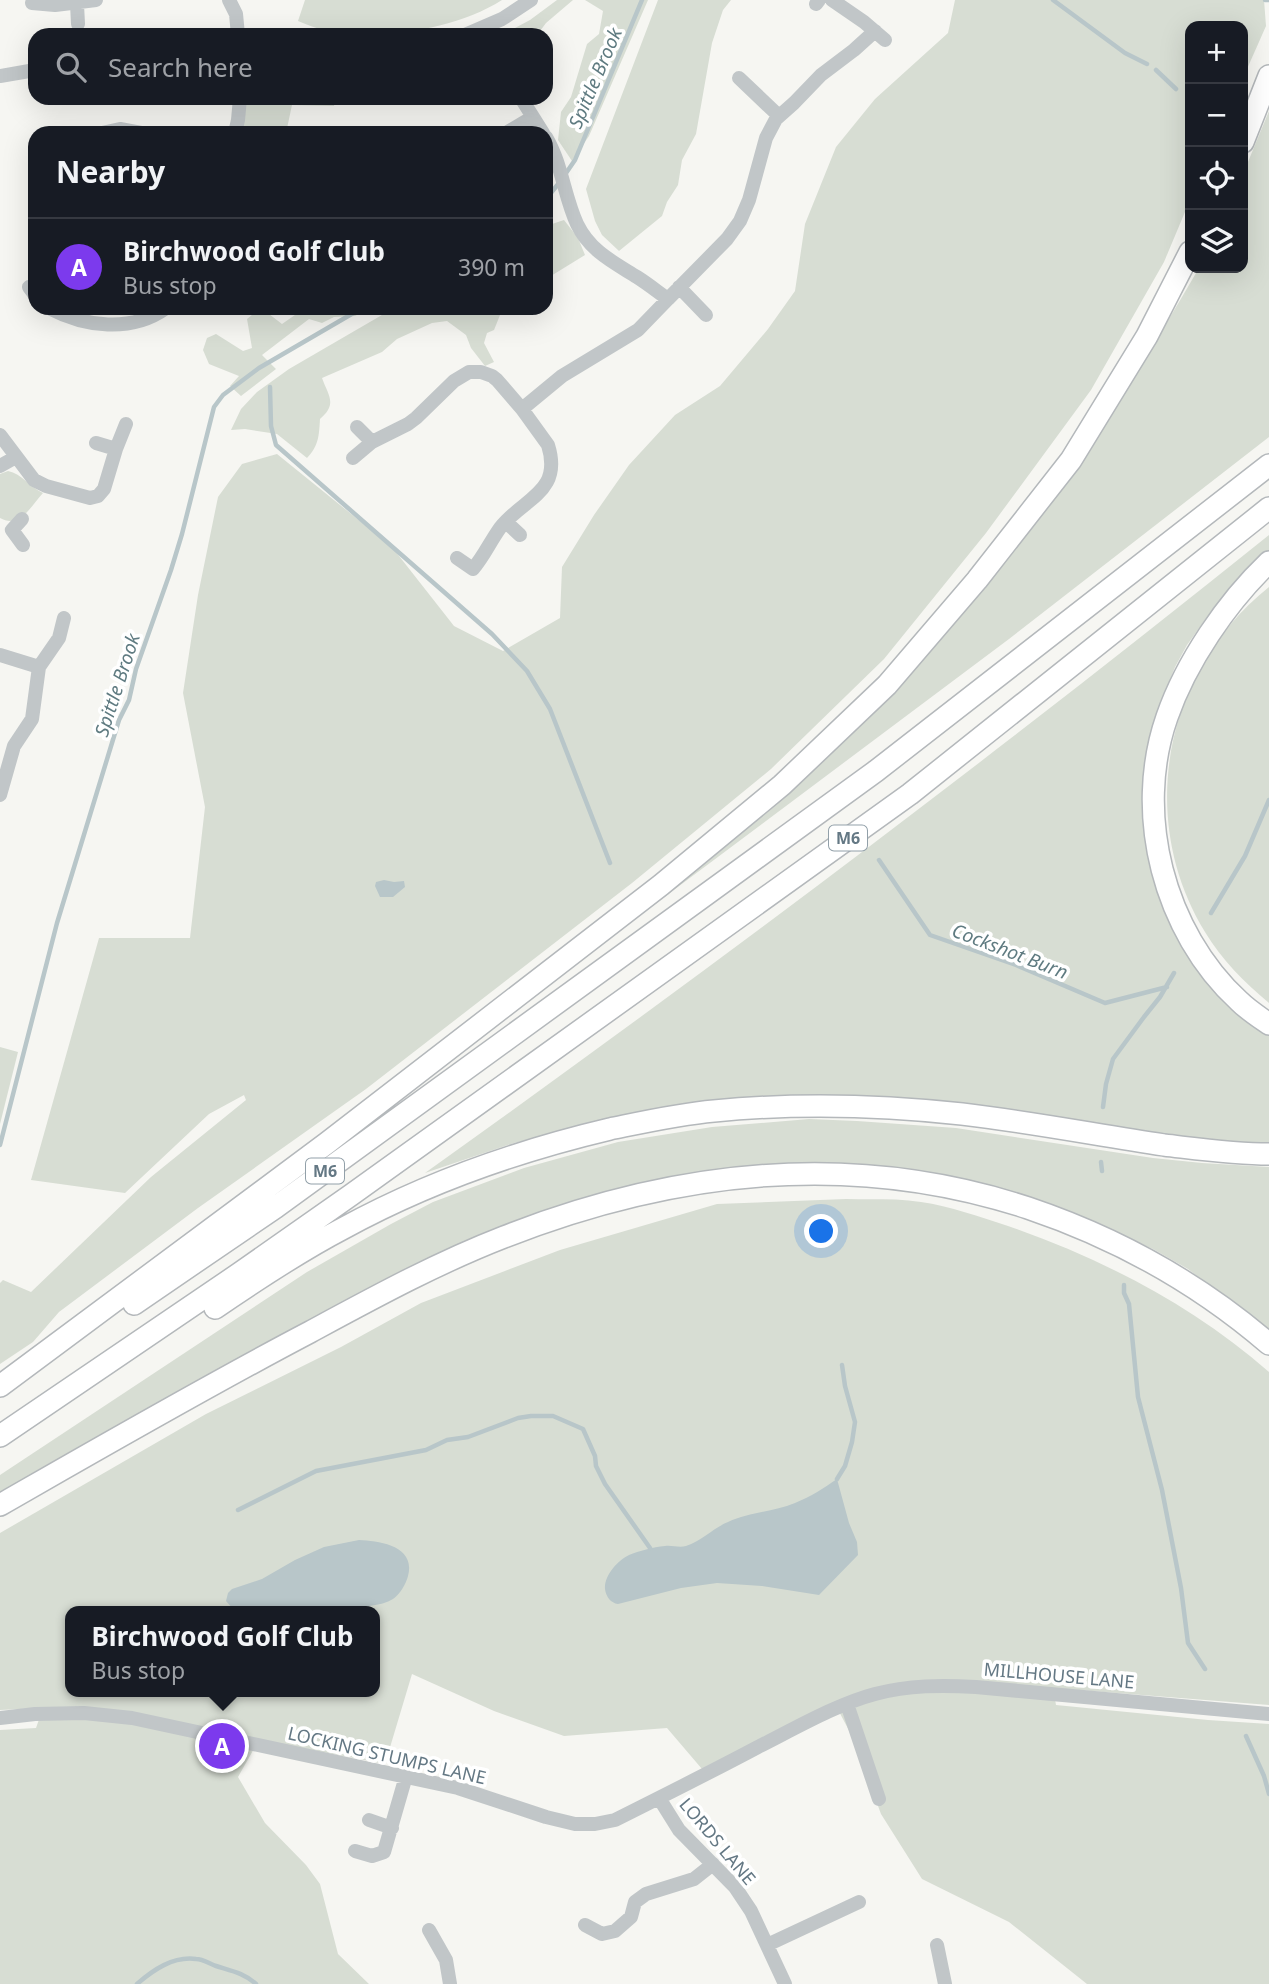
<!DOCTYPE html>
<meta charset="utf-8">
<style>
:root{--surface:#171b24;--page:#20242c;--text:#f1f3f6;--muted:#9ea1a6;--line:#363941;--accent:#7c3aed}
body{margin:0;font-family:"Noto Sans",sans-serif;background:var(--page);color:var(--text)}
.controls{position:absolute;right:21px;top:21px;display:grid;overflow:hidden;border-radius:14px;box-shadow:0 7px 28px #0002}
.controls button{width:63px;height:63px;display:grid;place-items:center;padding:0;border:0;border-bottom:2px solid var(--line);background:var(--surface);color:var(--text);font:35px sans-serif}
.you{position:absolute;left:822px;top:1232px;width:24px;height:24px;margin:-18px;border:5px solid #fff;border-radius:50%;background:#1a73e8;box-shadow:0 0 0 10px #1a73e833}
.badge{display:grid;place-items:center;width:46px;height:46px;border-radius:50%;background:var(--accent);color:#fff;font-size:23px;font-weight:700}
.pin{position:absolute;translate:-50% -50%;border:4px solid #fff;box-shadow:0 2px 7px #0006}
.popup{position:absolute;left:65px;top:1606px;width:315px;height:91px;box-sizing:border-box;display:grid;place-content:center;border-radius:14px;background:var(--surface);filter:drop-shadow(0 2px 5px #0005);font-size:23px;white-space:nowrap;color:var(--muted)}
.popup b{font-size:26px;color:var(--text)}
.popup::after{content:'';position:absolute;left:50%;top:100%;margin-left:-14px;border:14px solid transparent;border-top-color:var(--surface)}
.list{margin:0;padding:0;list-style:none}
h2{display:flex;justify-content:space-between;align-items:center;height:91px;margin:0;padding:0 28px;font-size:30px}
h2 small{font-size:23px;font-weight:400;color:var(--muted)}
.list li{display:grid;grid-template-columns:46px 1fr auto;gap:21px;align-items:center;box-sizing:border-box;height:98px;padding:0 28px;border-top:2px solid var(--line)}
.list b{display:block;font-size:26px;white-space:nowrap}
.list p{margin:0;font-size:23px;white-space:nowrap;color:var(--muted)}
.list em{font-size:23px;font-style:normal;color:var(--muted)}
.icon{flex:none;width:38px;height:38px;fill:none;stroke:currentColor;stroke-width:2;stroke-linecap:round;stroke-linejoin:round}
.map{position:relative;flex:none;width:1269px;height:1984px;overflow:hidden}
.search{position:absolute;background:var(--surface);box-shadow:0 7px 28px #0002;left:28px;top:28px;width:525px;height:77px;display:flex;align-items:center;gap:18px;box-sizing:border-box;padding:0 24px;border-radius:21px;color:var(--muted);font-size:26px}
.panel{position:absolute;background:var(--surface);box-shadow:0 7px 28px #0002;left:28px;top:126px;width:525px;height:189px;border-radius:21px}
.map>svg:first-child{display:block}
.green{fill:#d7ddd3;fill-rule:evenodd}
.water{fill:#b8c6c9}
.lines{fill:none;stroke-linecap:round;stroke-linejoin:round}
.stream{stroke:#b8c6c9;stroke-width:4.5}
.highway-casing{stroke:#b4b8bb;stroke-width:24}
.minor{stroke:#c1c6c8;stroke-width:14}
.highway{stroke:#fff;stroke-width:21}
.labels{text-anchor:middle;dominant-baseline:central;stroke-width:7;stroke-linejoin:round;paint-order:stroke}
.shield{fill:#fff;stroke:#92a0a9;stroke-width:2}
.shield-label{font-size:16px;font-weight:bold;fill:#647884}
.street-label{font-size:18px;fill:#647884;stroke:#fff}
.water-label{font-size:19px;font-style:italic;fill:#5f7b81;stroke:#fff}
</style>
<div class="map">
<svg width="1269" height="1984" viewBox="0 0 1269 1984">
<rect width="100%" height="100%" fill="#f6f6f2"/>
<path class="green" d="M305,0H502C453,31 380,40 324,30C315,28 306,24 298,21Z
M557,0H573L546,23L537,35H502L530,20Z
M585,0H648L589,136L572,161L558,140L561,112L571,97L587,44L599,34L603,11Z
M658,0H731L723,10L712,43L696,134L682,160L678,185L667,202L662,216L619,251L602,235L595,221L586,189Z
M955,0H1264L1266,26L1243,78V26H1190V200L1164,262L1091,390L986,533L884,659L771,769L632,883L366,1089L198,1208L59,1312L33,1342L0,1364V1283L3,1280L31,1292L151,1177L246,1100L244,1095L209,1114L125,1193L31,1180L99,938H190L205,807L183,693L198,595L218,497L242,464L277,454L392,547L454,626L503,651L560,618L562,567L594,515L629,465L675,415L720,386L768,329L795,291L805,224L836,147L875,99L948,33Z
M246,98H336L334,106L292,105L286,133H237Z
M1269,111V437L1009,639L635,919L681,878L991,577C1070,481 1136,376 1199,268H1243V174Z
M564,220L578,238L585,255L546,279V226Z
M305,308H370L355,316L334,317L322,323L309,319L262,355L276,369L241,396L230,386L239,376L209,364L203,350L207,338L216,334L243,351L252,348L247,319L258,310L269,314L282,324Z
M394,308H537L536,312L502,310L494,330L487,333L484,343L494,362L485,366L471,348L466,335L447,321L432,323L397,339L382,352L322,378C328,395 338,404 320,419C319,435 319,446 307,458L277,434L245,429L231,430L241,409L257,392L289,369Z
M8,471C22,474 30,487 43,493C31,506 20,529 0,518V474Z
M1269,535V552L1215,606L1187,645L1175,667L1157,712L1147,759L1158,880L1269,1032V1146L1226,1144L988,1111L606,1120L514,1143L425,1173C712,968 994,756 1269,535Z
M1269,587V1003C1244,982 1222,960 1205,932C1135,817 1165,670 1269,587Z
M0,1047L18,1052L0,1124Z
M809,1119L857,1121L956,1128L1153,1158L1202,1163L1269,1167V1332L1188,1269L1153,1249L1080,1217L846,1167L540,1216L0,1496V1475L307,1272L391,1224L433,1202L524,1168L618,1142L712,1127Z
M846,1199C870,1200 896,1198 921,1202C950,1206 980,1217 1008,1226C1103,1259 1194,1306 1269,1372V1705L1053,1688L1056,1705L1208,1720L1269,1724V1984H1087L1009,1922L922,1879L881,1814L853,1738L835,1704L702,1769L667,1728L564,1736L494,1711L412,1674L385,1764L259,1740L238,1777L265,1823L306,1865L320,1884L338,1954L369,1984H0V1730L36,1728L43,1708L0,1710V1533L206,1414L341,1347L421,1303L560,1250L717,1204ZM70,1611H374V1692H70Z"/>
<path class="water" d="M384,880L394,882L404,881L405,887L393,897H380L375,886L376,882Z
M837,1479L849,1523L857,1542L858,1555L819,1595L762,1586L717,1583L681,1588L618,1604C611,1603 606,1597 605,1589C604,1576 617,1561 629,1555C639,1551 653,1547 665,1546C672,1545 679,1548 686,1546C702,1541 713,1528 728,1522C749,1512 773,1512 795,1503C810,1497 824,1488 837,1479Z
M359,1540C380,1541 416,1546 408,1576C406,1584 400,1594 393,1599C381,1607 361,1605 345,1611H241L234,1610L226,1601L228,1593L232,1589L262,1579L295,1560L324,1547Z"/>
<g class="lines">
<path class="stream" d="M1053,0L1125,53L1147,64
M1265,0H1269
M1156,70L1176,89
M564,176L575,160L642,0
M546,199L559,183
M270,387L271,426L276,445L492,634L527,671L550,709L610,863
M879,860L930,935L1016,965L1105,1003L1167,987
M1211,913L1245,856L1269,800
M1103,1107L1106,1084L1113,1059L1144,1017L1160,997L1174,973
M0,1145L57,923L119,720L129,700L136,669L171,570L182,534L214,407L223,395L259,368L362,308
M1101,1162L1102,1171
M1124,1285V1293L1129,1304L1138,1397L1162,1490L1181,1588L1188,1643L1205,1669
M837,1479L845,1466L852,1442L855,1422L845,1386L842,1365
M238,1510L316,1471L426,1450L447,1440L468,1437L518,1418L531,1416H553L583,1429L595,1456L596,1466L605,1484L650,1548
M1246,1736L1264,1776L1269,1794
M137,1984C153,1970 173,1956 196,1959C203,1959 210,1964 216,1966C232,1971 244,1973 256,1984"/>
<g class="highway-casing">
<path id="highway" d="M1243,142L1269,76
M1269,562C1227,602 1186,662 1167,717C1133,814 1164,932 1239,1001C1248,1010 1259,1017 1269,1024
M134,1304L276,1207L876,771L1269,465
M215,1308C256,1280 298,1252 342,1229C426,1183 517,1151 610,1129C644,1122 679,1114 714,1111C796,1103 880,1105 962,1114C1030,1122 1097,1135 1164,1145C1199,1149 1234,1154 1269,1154
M0,1386L327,1143L661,885L782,785L887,685L977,580L1071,460L1147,336L1190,252
M0,1436L240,1273L351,1195L910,794L1269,508
M0,1505C103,1446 205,1387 310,1332C373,1298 437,1263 504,1237C675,1170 852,1150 1028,1208C1117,1238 1198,1283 1269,1344"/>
</g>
<path class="minor" d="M229,0L236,14L238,35
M832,0L864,22L885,40
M32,3L55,5L96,0
M77,4L78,24
M816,4L819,0
M465,35L502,19L531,0
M0,76L35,70
M739,78L779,116
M521,98L543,133
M102,133L120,129L141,133
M235,133L238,120L240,98
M506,133L533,117
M546,137C562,164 564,196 577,224C590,251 613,262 637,277C648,284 658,292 668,299L727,239L740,221L749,200L766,138L776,119L794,103L821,75L854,50L875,31
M29,287L35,295
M679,287L706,315
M49,308C85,327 131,333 166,308
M522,409L562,376L638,330L668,299
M357,427L372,442
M0,435L34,480L46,486L90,498L98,496L104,489L116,449
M96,443L116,449L126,424
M353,458L372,442L408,424L416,418L454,381L469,372H481L492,376L497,380L522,409L548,445C563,493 523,498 500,528C490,542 484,556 473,569L457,558
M0,466L16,457
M22,519L12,530L23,545
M506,522L520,535
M0,655L39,667
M0,795L14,746L32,719L39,667L59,638L64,618
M847,1704L879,1799
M0,1718L35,1714L84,1713L132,1718L458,1788L546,1817L575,1824H595L615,1820C663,1796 711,1772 758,1747C794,1729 837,1704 875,1694C909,1685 942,1685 976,1687L1269,1714
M659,1798L679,1830L735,1887L751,1911L785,1984
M369,1820L392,1828
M355,1851L372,1856L384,1852L406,1776
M585,1925L602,1934L615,1931L631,1917L635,1902L646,1894L694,1879L713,1864
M429,1930L446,1960L450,1984
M767,1945L859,1902
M937,1945L945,1984"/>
<use href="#highway" class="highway"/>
</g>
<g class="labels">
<g class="shield">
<rect x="829" y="825.5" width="38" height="25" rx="5"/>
<rect x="306" y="1158.5" width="38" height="25" rx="5"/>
</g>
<g class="shield-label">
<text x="848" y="838">M6</text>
<text x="325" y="1171">M6</text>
</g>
<g class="street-label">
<text transform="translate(1059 1675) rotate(5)">MILLHOUSE LANE</text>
<text transform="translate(387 1755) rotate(13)">LOCKING STUMPS LANE</text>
<text transform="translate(718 1841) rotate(50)">LORDS LANE</text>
</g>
<g class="water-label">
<text transform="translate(595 78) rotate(-67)">Spittle Brook</text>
<text transform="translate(117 685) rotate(-72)">Spittle Brook</text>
<text transform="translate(1010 951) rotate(21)">Cockshot Burn</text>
</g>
</g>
</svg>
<div class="controls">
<button>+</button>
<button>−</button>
<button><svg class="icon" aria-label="locate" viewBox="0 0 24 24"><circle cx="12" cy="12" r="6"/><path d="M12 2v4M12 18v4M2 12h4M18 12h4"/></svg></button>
<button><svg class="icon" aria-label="layers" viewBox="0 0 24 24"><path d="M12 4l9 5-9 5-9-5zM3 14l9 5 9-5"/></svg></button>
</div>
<div class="you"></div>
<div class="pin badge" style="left:222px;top:1746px">A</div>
<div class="popup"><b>Birchwood Golf Club</b>Bus stop</div>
<div class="search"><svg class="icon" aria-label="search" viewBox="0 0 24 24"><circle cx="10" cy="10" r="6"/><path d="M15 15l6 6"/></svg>Search here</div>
<section class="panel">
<h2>Nearby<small></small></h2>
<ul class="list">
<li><span class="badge">A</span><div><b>Birchwood Golf Club</b><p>Bus stop</p></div><em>390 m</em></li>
</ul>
</section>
</div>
